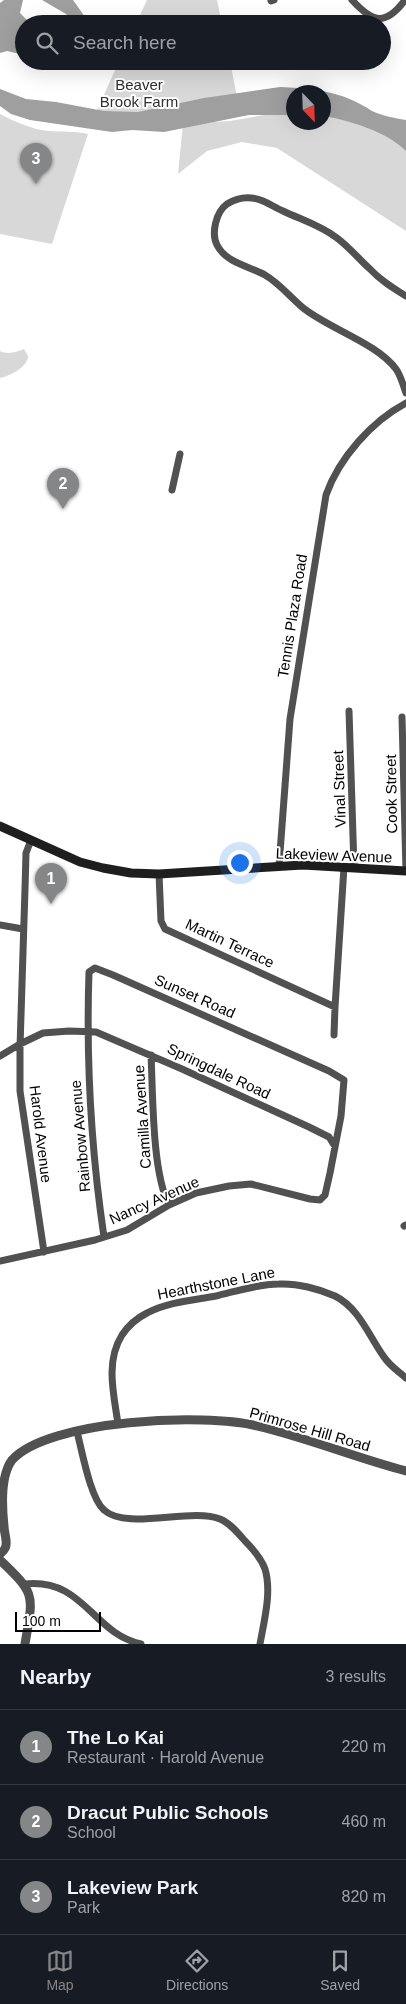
<!DOCTYPE html>
<meta charset="utf-8">
<style>
:root{--surface:#171b24;--page:#242831;--text:#f1f3f6;--muted:#9ea1a6;--line:#363941;--accent:#858687}
body{margin:0;font-family:Arial,sans-serif;background:var(--page);color:var(--text)}
.compass{position:absolute;left:286px;top:85px;width:45px;height:45px;border-radius:50%;background:var(--surface);box-shadow:0 5px 20px #0002;rotate:157deg}
.scale{position:absolute;left:15px;bottom:12px;width:86px;box-sizing:border-box;padding-left:5px;border:2px solid #000;border-top:0;font-size:14px;line-height:18px;white-space:nowrap;color:#000;-webkit-text-stroke:4px #fff;paint-order:stroke}
.you{position:absolute;left:239px;top:862px;width:18px;height:18px;margin:-12px;border:4px solid #fff;border-radius:50%;background:#1a73e8;box-shadow:0 0 0 8px #1a73e833}
.badge{display:grid;place-items:center;width:32px;height:32px;border-radius:50%;background:var(--accent);color:#fff;font-size:16px;font-weight:700}
.pin{position:absolute;translate:-50% -41px;filter:drop-shadow(0 1px 2px #0008)}
.pin::after{content:'';position:absolute;top:26px;width:18px;height:15px;background:inherit;clip-path:polygon(0 0,100% 0,50% 100%)}
.list{margin:0;padding:0;list-style:none}
h2{display:flex;justify-content:space-between;align-items:center;height:65px;margin:0;padding:0 20px;font-size:21px}
h2 small{font-size:16px;font-weight:400;color:var(--muted)}
.list li{display:grid;grid-template-columns:32px 1fr auto;gap:15px;align-items:center;box-sizing:border-box;height:75px;padding:0 20px;border-top:1px solid var(--line)}
.list b{display:block;font-size:19px;white-space:nowrap}
.list p{margin:0;font-size:16px;white-space:nowrap;color:var(--muted)}
.list em{font-size:16px;font-style:normal;color:var(--muted)}
.icon{flex:none;width:28px;height:28px;fill:none;stroke:currentColor;stroke-width:2;stroke-linecap:round;stroke-linejoin:round}
.map{position:relative;flex:none;width:406px;height:1644px;overflow:hidden}
.search{position:absolute;background:var(--surface);box-shadow:0 5px 20px #0002;left:15px;right:15px;top:15px;height:55px;display:flex;align-items:center;gap:12px;box-sizing:border-box;padding:0 18px;border-radius:28px;color:var(--muted);font-size:19px}
.sheet{height:290px;background:var(--surface)}
nav{display:flex;justify-content:space-around;align-items:center;box-sizing:border-box;height:70px;border-top:1px solid var(--line);background:var(--surface);font-size:14px;color:var(--muted)}
nav a{display:grid;justify-items:center;gap:2px}
nav .on{color:var(--accent)}
.map>svg:first-child{display:block}
.green{fill:#d8d8d8}
.water{fill:#9f9f9f}
.lines{fill:none;stroke-linecap:round;stroke-linejoin:round}
.minor{stroke:#515151;stroke-width:7}
.tertiary{stroke:#515151;stroke-width:9}
.secondary{stroke:#1e1e1e;stroke-width:9}
.labels{text-anchor:middle;dominant-baseline:central;stroke-width:4;stroke-linejoin:round;paint-order:stroke}
.park-label{font-size:15px;fill:#2f2f2f;stroke:#fff}
.street-label{font-size:15px;fill:#000;stroke:#fff}
</style>
<div class="map">
<svg width="406" height="1644" viewBox="0 0 406 1644">
<rect width="100%" height="100%" fill="#fff"/>
<path class="green" d="M147,0H217L222,24H136Z
M119,61H230L240,113L92,122Z
M293,110L294,122H324V111L406,139V231L277,148L242,142L207,151L178,174L183,124L230,121Z
M0,114C15,122 31,129 48,131C62,132 75,131 88,134L52,244L0,234Z
M24,349L28,356C28,367 10,376 0,378V351C8,355 16,352 24,349Z"/>
<path class="water" d="M4,0H23L20,13L31,24H24V55L7,51L0,53V3Z
M42,0H73L90,24H73L66,14Z
M280,87C304,88 330,90 352,100C359,103 366,107 372,111C383,116 394,118 406,120V151C386,131 350,121 324,116V92H294L293,115H249L164,132L132,130L112,132L30,120L11,114L0,106V89L26,99L56,102L104,111L138,112L204,98Z"/>
<g class="lines">
<path class="minor" d="M352,0C372,22 385,27 405,0
M271,1L274,0
M406,296C393,288 380,280 370,269C359,259 349,247 337,238C320,225 302,220 283,211C276,208 270,204 263,201C251,196 238,197 227,204C216,212 211,233 217,245C226,263 249,266 265,275C279,283 289,296 302,307C327,328 377,343 396,369C401,376 403,385 406,393
M172,490L180,454
M349,711L354,867
M402,717L406,871
M31,840L26,853L25,889L20,1047V1091L44,1252
M279,866L290,719L326,495C339,458 372,421 406,403
M159,874L161,921L165,929L335,1007L344,867
M0,925L23,929
M334,1035L335,1007
M151,1055C153,1095 152,1172 169,1205
M0,1056L20,1044L43,1033L69,1031L96,1032L182,1069L309,1127L329,1137L334,1145
M404,1226L406,1225
M0,1261L95,1240L127,1230L169,1205L196,1193L229,1186L251,1184L310,1199L320,1200L325,1195L330,1173L341,1116L344,1080L329,1071L113,975L95,968L89,972C86,1061 91,1149 104,1237
M118,1424C114,1395 105,1362 122,1335C128,1326 137,1318 147,1313C167,1302 194,1300 216,1296C237,1291 258,1284 279,1284C297,1283 319,1289 335,1296C359,1308 369,1336 384,1357C390,1366 398,1371 406,1378
M77,1432C82,1450 90,1498 104,1510C127,1531 191,1507 220,1519C230,1523 238,1533 245,1541C253,1549 261,1558 265,1569C272,1592 264,1621 260,1644
M25,1584C84,1578 92,1633 141,1644"/>
<path class="tertiary" d="M0,1554C3,1551 6,1549 6,1545C7,1539 4,1532 4,1526C2,1507 0,1476 12,1460C49,1419 206,1413 257,1426C308,1438 356,1458 406,1471
M0,1560C37,1595 33,1595 25,1644"/>
<path class="secondary" d="M0,826L80,862L103,868L131,873L159,874L303,865L406,871"/>
</g>
<g class="labels">
<g class="park-label">
<text x="139" y="84">Beaver<tspan x="139" dy="17">Brook Farm</tspan></text>
</g>
<g class="street-label">
<text transform="translate(292 616) rotate(-81)">Tennis Plaza Road</text>
<text transform="translate(339 789) rotate(-92)">Vinal Street</text>
<text transform="translate(391 794) rotate(-91)">Cook Street</text>
<text transform="translate(334 855) rotate(2)">Lakeview Avenue</text>
<text transform="translate(230 943) rotate(25)">Martin Terrace</text>
<text transform="translate(195 996) rotate(24)">Sunset Road</text>
<text transform="translate(219 1071) rotate(25)">Springdale Road</text>
<text transform="translate(142 1117) rotate(-94)">Camilla Avenue</text>
<text transform="translate(41 1134) rotate(83)">Harold Avenue</text>
<text transform="translate(80 1136) rotate(-95)">Rainbow Avenue</text>
<text transform="translate(154 1200) rotate(-24)">Nancy Avenue</text>
<text transform="translate(216 1283) rotate(-11)">Hearthstone Lane</text>
<text transform="translate(310 1429) rotate(16)">Primrose Hill Road</text>
</g>
</g>
</svg>
<svg class="compass" viewBox="-18 -18 36 36"><path d="M0-13l5 13h-10z" fill="#e53935"/><path d="M0 13l5-13h-10z" fill="#9ea1a6"/></svg>
<div class="scale">100 m</div>
<div class="you"></div>
<div class="pin badge" style="left:51px;top:904px">1</div>
<div class="pin badge" style="left:63px;top:509px">2</div>
<div class="pin badge" style="left:36px;top:184px">3</div>
<div class="search"><svg class="icon" aria-label="search" viewBox="0 0 24 24"><circle cx="10" cy="10" r="6"/><path d="M15 15l6 6"/></svg>Search here</div>
</div>
<section class="sheet">
<h2>Nearby<small>3 results</small></h2>
<ul class="list">
<li><span class="badge">1</span><div><b>The Lo Kai</b><p>Restaurant · Harold Avenue</p></div><em>220 m</em></li>
<li><span class="badge">2</span><div><b>Dracut Public Schools</b><p>School</p></div><em>460 m</em></li>
<li><span class="badge">3</span><div><b>Lakeview Park</b><p>Park</p></div><em>820 m</em></li>
</ul>
</section>
<nav>
<a class="on"><svg class="icon" aria-label="map" viewBox="0 0 24 24"><path d="M3 6l6-2 6 2 6-2v14l-6 2-6-2-6 2zM9 4v14M15 6v14"/></svg>Map</a>
<a><svg class="icon" aria-label="directions" viewBox="0 0 24 24"><path d="M12 3l9 9-9 9-9-9zM9 14v-3h6M13 9l2 2-2 2"/></svg>Directions</a>
<a><svg class="icon" aria-label="saved" viewBox="0 0 24 24"><path d="M7 4h10v16l-5-4-5 4z"/></svg>Saved</a>
</nav>
